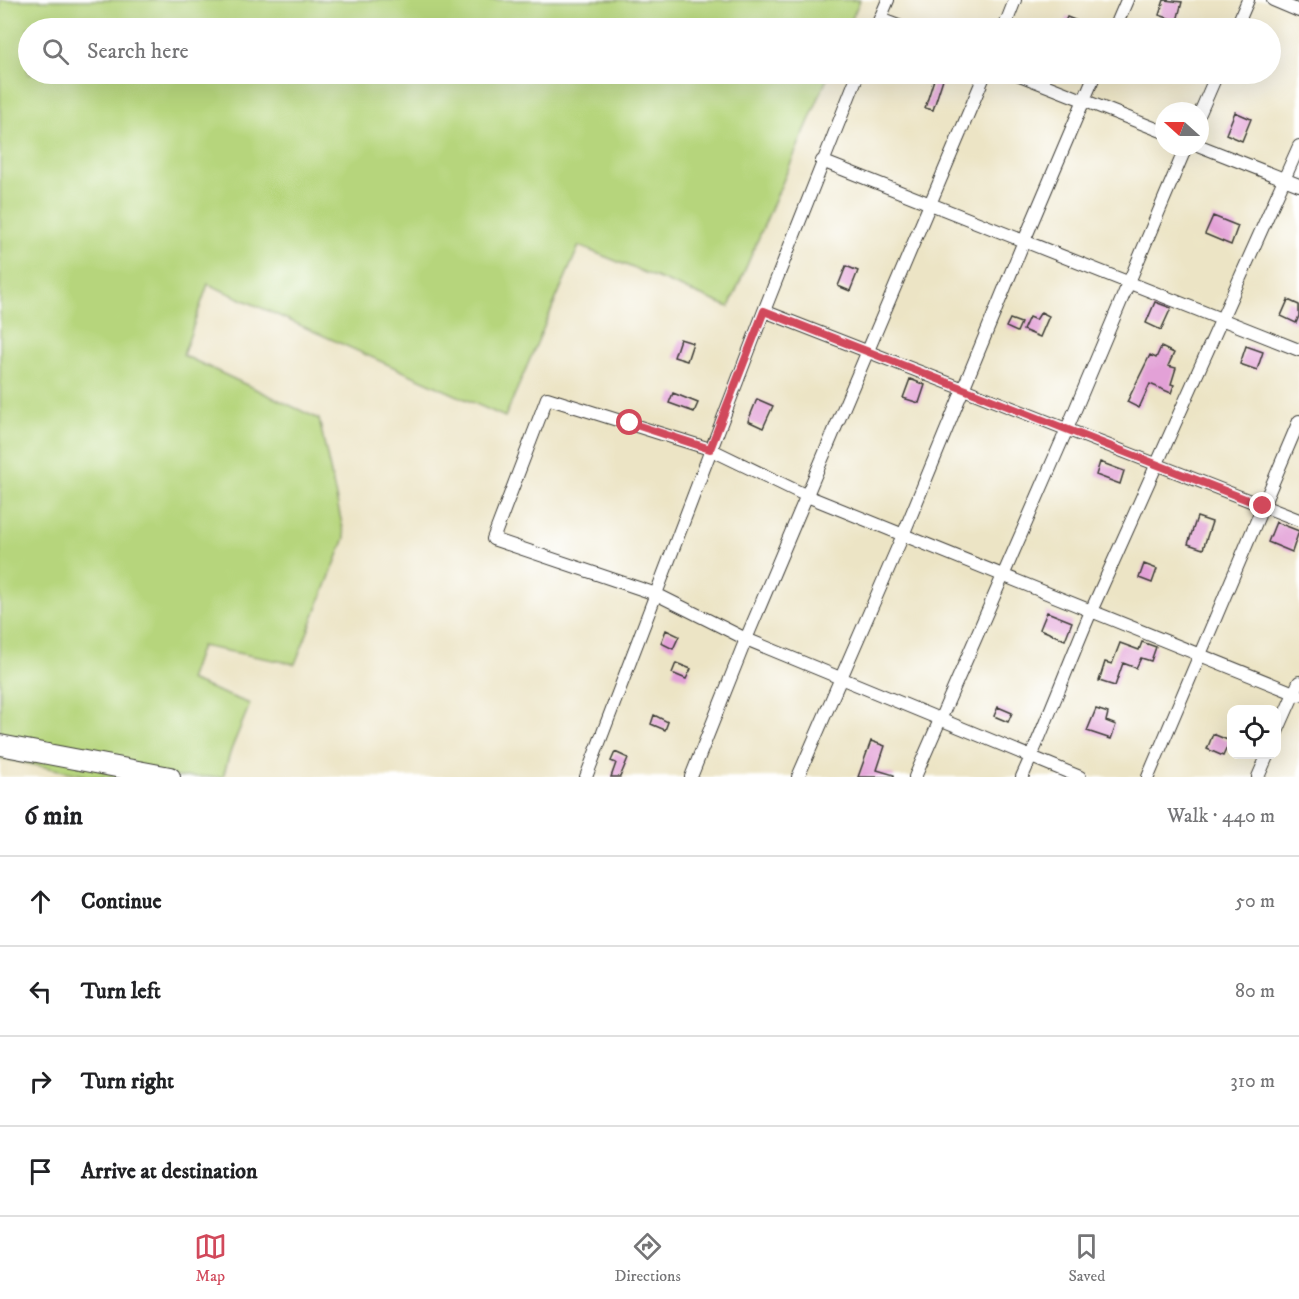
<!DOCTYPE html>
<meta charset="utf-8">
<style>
:root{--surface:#fff;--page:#f2f2f2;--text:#202124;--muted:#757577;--line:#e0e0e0;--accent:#d1495b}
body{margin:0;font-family:"IM FELL DW Pica",serif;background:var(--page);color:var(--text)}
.controls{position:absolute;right:18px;bottom:18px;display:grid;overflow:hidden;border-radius:12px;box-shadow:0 6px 24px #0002}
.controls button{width:54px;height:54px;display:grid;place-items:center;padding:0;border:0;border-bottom:2px solid var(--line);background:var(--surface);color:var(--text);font:30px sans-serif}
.compass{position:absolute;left:1155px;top:102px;width:54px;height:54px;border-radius:50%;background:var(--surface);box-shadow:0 6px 24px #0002;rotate:291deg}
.stop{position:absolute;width:18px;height:18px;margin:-14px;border:4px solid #d1495b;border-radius:50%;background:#fff}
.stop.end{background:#d1495b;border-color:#fff;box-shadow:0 2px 6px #0008}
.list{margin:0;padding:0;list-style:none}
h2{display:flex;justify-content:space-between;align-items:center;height:78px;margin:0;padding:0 24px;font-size:26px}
h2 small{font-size:20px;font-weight:400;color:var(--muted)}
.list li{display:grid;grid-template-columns:39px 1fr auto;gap:18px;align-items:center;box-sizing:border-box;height:90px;padding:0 24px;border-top:2px solid var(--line)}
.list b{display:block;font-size:22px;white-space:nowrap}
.list em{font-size:20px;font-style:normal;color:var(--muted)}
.icon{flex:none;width:33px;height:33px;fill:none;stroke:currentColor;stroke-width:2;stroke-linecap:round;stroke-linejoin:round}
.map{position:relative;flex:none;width:1299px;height:777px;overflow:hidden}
.search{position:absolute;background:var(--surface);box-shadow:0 6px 24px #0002;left:18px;right:18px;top:18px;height:66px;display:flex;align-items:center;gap:15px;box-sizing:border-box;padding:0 21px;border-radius:33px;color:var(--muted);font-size:22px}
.sheet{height:438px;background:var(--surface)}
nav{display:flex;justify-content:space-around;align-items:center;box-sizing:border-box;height:84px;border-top:2px solid var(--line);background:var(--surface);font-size:16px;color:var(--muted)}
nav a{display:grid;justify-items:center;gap:3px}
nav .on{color:var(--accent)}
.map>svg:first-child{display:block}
.green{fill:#b6d57c;stroke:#69784c;stroke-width:1.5}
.building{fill:#e3a1d7}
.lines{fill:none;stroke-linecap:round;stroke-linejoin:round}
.street-casing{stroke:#3b3a35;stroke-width:14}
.primary-casing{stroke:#3b3a35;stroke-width:22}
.street{stroke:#fff;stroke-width:12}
.primary{stroke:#fff;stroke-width:20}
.route{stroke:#d1495b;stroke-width:8}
</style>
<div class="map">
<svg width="1299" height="777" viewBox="0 0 1299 777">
<rect width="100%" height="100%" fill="#fff"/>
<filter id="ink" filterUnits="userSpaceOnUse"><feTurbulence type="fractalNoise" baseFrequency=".0167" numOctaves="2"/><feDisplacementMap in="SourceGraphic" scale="12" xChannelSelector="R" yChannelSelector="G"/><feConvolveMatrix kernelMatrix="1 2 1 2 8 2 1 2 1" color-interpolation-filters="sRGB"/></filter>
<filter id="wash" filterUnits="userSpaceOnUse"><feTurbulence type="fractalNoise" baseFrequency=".008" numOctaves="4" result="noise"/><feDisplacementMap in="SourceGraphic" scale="24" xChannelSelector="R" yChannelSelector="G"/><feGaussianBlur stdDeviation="1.35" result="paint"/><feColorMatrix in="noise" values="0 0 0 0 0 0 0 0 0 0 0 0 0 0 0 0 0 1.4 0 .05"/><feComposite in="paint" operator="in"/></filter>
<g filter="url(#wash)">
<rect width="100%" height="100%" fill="#ece4c5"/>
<path class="green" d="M0,0H860L848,28H28V74H829L729,307L579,246L505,417L208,284L183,355L319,419L345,538L295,664L201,646L189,680L250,704L231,750L223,777H93L0,758Z"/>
<g id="blocks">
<path class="building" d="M1164,0L1182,2L1177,21L1159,15Z
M1067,17L1077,21L1073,28H1062Z
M935,76L943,79L933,110L925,108Z
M1235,112L1251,119L1242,141L1226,134Z
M1213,216L1238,226L1231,245L1205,234Z
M846,266L858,271L850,291L838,286Z
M1288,300L1299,305V316L1296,323L1281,316Z
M1155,302L1171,308L1161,330L1146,323Z
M1041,312L1049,316L1040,337L1023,330L1029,317L1036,320Z
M1010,319L1021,323L1017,332L1006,327Z
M680,339L693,343L687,361L674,357Z
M1246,346L1263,352L1257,370L1240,364Z
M1161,347L1174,353L1168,366L1176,368L1171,384L1174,385L1171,393L1150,384L1139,408L1127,402L1150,355L1156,358Z
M910,379L925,385L919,403L903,398Z
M673,393L698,403L694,412L669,403Z
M757,399L773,406L763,428L748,421Z
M1100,462L1124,471L1120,484L1096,475Z
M1197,517L1212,522L1203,549L1188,544Z
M1276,522L1299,531L1292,552L1268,542Z
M1144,564L1157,569L1152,583L1139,578Z
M1047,612L1072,622L1065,640L1040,629Z
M666,630L679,636L673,649L661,643Z
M1142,642L1156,647L1151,661L1141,658L1136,668L1123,663L1115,686L1099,681L1105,662L1112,664L1120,643L1139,650Z
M676,663L691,669L686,679L672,673Z
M998,707L1012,713L1008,722L994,716Z
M1096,709L1108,713L1106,721L1116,725L1111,739L1087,731Z
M654,715L668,722L665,730L651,724Z
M1213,734L1230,741L1223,756L1207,749Z
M871,741L885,746L877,770L894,775V777H858Z
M615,752L628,758L620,777H611L616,763L611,761Z"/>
</g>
</g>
<g filter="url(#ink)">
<use href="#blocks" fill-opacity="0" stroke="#3b3a35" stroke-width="1.5"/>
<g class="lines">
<g class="street-casing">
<path id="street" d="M1273,0L1299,11
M880,19L904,28
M876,28L888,0
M1004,28L1015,0
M1115,28L1127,0
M1236,28L1248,0
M1017,74L1164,132
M1200,113L1217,74
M1200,146L1299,185
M822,161L1299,350
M764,311L858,74
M1276,734L1299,682
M586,777L764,311L1299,520
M691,777L746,639L985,74
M798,777L903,535L1024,241L1095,74
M915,777L1067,429L1186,147
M1022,777C1047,722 1068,665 1092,609C1160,454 1230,300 1299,146
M1080,777L746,639L656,594L493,539L547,398L710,449L807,496L1299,695
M1148,777L1299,421
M1258,777L1268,754"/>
</g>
<g class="primary-casing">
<path id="primary" d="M0,745L170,777"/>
</g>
<use href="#street" class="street"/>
<use href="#primary" class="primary"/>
</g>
</g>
<g class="lines" filter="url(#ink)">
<path class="route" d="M630,423L710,449L764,311L1263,506"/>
</g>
</svg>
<div class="controls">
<button><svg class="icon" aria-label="locate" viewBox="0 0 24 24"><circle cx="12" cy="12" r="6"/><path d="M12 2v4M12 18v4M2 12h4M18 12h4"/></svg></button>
</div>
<svg class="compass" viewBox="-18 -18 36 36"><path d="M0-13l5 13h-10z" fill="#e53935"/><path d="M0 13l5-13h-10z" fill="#757577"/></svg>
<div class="stop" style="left:630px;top:423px"></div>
<div class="stop end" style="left:1263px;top:506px"></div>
<div class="search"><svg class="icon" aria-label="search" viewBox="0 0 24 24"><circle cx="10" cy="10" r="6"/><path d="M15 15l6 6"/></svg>Search here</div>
</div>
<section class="sheet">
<h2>6 min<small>Walk · 440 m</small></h2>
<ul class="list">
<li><svg class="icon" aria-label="ahead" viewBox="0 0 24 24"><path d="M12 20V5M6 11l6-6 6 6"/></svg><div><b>Continue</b></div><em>50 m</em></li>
<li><svg class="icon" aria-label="left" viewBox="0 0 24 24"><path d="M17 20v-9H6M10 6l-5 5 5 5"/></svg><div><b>Turn left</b></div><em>80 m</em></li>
<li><svg class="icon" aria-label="right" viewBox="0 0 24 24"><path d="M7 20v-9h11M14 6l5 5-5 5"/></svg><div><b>Turn right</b></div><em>310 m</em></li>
<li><svg class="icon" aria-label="arrive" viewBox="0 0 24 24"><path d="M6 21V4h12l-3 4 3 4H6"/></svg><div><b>Arrive at destination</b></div></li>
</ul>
</section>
<nav>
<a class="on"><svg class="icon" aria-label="map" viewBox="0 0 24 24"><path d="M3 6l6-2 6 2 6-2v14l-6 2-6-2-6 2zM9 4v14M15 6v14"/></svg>Map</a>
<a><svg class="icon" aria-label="directions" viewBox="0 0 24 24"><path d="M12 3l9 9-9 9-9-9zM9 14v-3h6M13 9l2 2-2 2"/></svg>Directions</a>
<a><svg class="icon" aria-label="saved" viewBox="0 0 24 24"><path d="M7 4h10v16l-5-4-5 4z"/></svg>Saved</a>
</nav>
